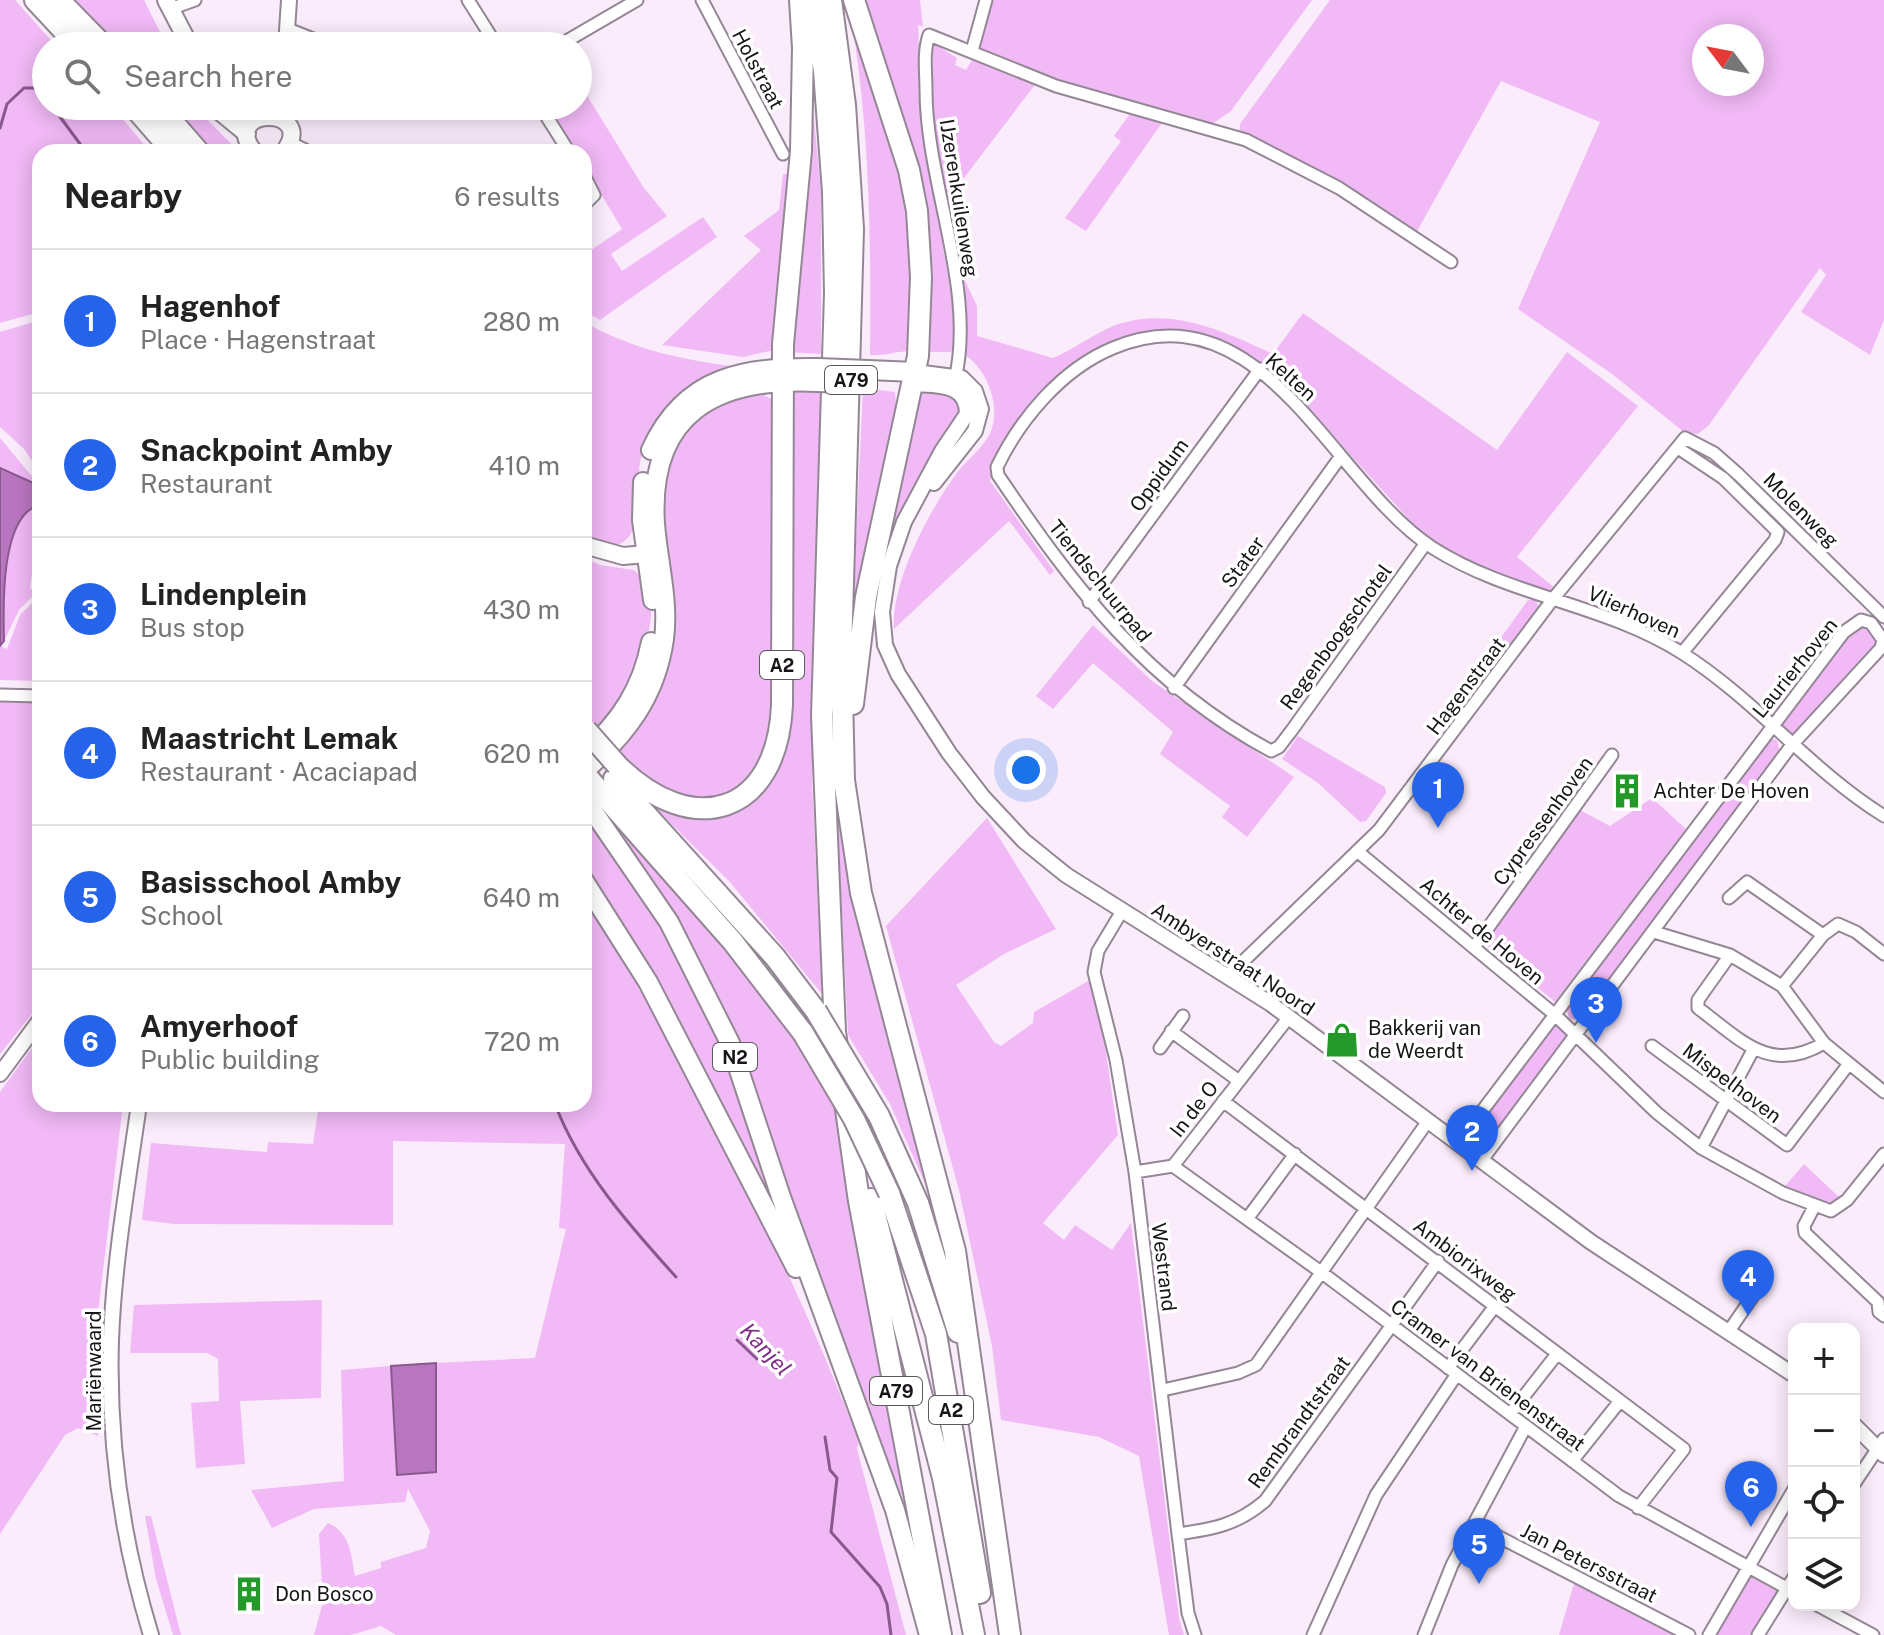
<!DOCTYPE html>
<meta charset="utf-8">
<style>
:root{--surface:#fff;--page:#f2f2f2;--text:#222;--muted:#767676;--line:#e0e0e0;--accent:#2563eb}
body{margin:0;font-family:"Public Sans",sans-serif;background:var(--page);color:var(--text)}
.controls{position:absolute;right:24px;bottom:24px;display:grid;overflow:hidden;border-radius:16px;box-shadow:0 4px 20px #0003}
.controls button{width:72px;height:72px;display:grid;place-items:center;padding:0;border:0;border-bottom:2px solid var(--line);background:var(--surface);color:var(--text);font:40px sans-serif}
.compass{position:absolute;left:1692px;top:24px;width:72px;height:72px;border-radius:50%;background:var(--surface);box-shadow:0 4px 20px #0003;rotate:302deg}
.you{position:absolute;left:1026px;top:770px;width:28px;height:28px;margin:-20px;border:6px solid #fff;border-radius:50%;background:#1a73e8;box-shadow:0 0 0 12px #1a73e833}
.badge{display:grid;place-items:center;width:52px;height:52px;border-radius:50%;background:var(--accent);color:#fff;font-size:26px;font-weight:700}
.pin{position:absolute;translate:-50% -66px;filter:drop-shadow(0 2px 4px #0008)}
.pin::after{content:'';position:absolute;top:42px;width:28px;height:24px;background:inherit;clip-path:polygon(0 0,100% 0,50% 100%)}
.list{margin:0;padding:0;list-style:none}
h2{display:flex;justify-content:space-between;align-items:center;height:104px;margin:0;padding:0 32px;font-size:34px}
h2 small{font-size:26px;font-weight:400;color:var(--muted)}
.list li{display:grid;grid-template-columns:52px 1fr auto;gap:24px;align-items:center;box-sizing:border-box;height:144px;padding:0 32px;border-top:2px solid var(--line)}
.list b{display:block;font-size:30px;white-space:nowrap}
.list p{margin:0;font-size:26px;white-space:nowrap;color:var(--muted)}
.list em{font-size:26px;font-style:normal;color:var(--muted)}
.icon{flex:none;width:44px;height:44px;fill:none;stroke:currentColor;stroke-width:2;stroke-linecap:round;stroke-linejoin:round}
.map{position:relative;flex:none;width:1884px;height:1635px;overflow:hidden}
.search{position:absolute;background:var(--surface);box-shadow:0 4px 20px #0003;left:32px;top:32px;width:560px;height:88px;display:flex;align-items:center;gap:20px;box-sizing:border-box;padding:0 28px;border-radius:44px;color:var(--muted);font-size:30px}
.panel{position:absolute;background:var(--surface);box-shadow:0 4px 20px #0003;left:32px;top:144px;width:560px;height:968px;border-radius:24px}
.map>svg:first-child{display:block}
.green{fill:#f1b9f6;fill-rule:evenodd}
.water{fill:#b976c0;stroke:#89598e;stroke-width:2}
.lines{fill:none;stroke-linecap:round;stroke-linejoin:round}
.stream{stroke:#89598e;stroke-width:3}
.minor-casing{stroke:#948795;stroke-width:15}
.tertiary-casing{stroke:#948795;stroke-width:18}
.secondary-casing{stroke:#948795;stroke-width:20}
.primary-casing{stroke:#948795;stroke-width:22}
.trunk-casing{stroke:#948795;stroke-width:22}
.motorway-casing{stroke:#948795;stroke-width:24}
.minor{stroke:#fff;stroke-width:11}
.tertiary{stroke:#fff;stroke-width:14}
.secondary{stroke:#fff;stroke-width:16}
.primary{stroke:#fff;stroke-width:18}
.trunk{stroke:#fff;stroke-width:18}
.motorway{stroke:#fff;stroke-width:20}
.primary-bridge-casing{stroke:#948795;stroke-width:22;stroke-linecap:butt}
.motorway-bridge-casing{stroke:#948795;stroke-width:24;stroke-linecap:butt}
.primary-bridge{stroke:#fff;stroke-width:18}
.motorway-bridge{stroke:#fff;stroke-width:20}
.labels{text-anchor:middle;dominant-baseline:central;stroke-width:7;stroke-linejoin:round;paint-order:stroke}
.shield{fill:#fff;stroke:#5d5a5e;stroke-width:2}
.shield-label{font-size:18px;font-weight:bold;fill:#181419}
.street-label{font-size:20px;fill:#181419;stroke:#fff}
.poi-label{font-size:20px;fill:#181419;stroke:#fff;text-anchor:start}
.water-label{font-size:22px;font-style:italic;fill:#802f89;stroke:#fff}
</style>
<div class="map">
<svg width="1884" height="1635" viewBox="0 0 1884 1635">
<rect width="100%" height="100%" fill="#fbecfc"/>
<path class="green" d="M0,0H15L56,46H46V106H112L150,152H40V312L0,323Z
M68,0H144L167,46H111Z
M848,0L901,165L913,225L915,351C899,350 887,356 870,355C871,236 870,118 848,0Z
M866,0H920L923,27L918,25L923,134L954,310L955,348L951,352H927L919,175Z
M988,0H1312L1231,111L1212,124L1074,86L979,48L977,45Z
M1330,0H1884V320L1870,355L1801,312L1826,275L1820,268L1709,425L1698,434L1685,433L1612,374L1518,309L1600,122L1501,81L1416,233L1360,195L1239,134L1240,124ZM1704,36H1752V84H1704Z
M933,43L957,58L955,65L966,70L975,55L1037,82L945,203L932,134Z
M808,56L821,192V354L788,352Z
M578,81L644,188L667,216L611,254L622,271L703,217L717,237L600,320L584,311V255L622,229L584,166V152H575L547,106H578Z
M167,106H194L239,152H207Z
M1132,111L1164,120L1086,231L1065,218L1121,141L1114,136Z
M783,174H788L774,350L743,357L662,345L761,250L744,236L779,210Z
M957,264L977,306V336L1053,358C1074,349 1092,335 1113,326C1170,305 1223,331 1273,354L1303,313L1497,450L1567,352L1638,406L1517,557L1555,588L1551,592L1489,573L1422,534L1278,375C1217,331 1132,316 1068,366C1044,385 1025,416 1007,441L1003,440L990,481L1054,571L1050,575L1009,521L894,629C891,582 929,511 956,474C966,460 984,448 991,431C1001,406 987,369 965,355L966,334Z
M40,320V472L24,449L0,427V332Z
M584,322C634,350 683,360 739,367C717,385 651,431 642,455C633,480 647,536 617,545L584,537Z
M863,388L895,392L896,406L851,650Z
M821,389L812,781L822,994L729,881L638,791L695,813L775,769L792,391Z
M922,392C943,392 956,390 964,412L945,440L881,587L874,586L917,395Z
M760,393L771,399L776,413L772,726C745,823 677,814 617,751L651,704L663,478C683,426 705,403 760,393Z
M0,438L40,486L0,468Z
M40,505L30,589L39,590L19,610L4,641C3,608 0,514 40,505Z
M584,558L600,565L634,570C680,607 622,696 603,734L584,712Z
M40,595V681L0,680V646L7,649L20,615Z
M1528,600H1536L1539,610L1491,670L1482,664Z
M1093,625L1152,681L1294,777L1247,837L1222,817L1230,806L1160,754L1173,732L1093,663L1053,709L1036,696Z
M1858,625L1875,633V648L1796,735L1786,736L1781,721Z
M0,702L40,703V1004L0,1054Z
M1298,736L1385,787L1386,793L1366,821L1360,822L1318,783L1282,759Z
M1771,739L1777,740L1780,753L1583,1020L1569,1019L1566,1007L1765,741Z
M593,793L733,956L791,1031L835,1097L910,1515L811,1273L748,1082L589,797Z
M1652,798L1686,829L1555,1002L1483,942L1578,809L1610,826Z
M584,812C631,879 675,946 711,1020C740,1081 756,1147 776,1211L619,924L584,872Z
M837,815L868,953L935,1206L890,1104L848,1035Z
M987,818L1056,929L1004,954L956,985L994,1042L1001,1046L1033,1023L1034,1012L1092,979L1099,1005L1118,1135L1043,1223L1064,1240L1075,1225L1112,1250L1131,1223L1179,1618L1184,1635H1169L1139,1456L1099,1437L1001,1420L992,1346L959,1190L886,926Z
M584,900C694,1070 785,1253 859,1441L857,1449L906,1635H396L381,1626L351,1635H314L326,1591L322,1586L319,1534L328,1523C351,1533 351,1555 355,1576L381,1568V1562L426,1548L430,1531L408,1489L405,1502L314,1509L272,1528L251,1490L344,1481L341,1370L391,1366L397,1475L436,1471V1363L535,1358L566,1229L559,1228L565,1144L393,1141V1225L174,1224L142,1220L151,1143L267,1152L268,1142L313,1144L319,1104H584Z
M1559,1027L1566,1033V1040L1484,1150L1469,1137L1551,1028Z
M40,1037V1104H123L98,1313V1436L78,1428L65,1435L0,1534V1092Z
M1804,1164L1840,1198L1827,1203L1785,1186Z
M322,1300L321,1398L240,1401L245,1464L196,1468L191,1403L219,1401L218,1359L207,1353H130L134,1305Z
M151,1516L181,1635H173L156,1579L145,1516Z
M1748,1574L1781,1592L1755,1635H1712Z
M1575,1580L1680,1635H1559Z"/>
<path class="water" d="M0,468L40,486V505C0,514 3,608 4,641L0,646Z
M436,1363V1472L397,1475L391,1366Z"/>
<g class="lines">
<path class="stream" d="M52,106L86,152
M0,128L7,104L24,88H34L46,99
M555,1104C580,1170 629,1225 676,1277
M737,1340L757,1359
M825,1437L830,1470L837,1478L831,1532L880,1587L887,1604L891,1635"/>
<g class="minor-casing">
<path id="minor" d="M468,0L497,46
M702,0L783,154
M170,9L195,0
M288,29L331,46
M558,46L637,0
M972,51L986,0
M540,106L569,152
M584,175L594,195L584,205
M954,384C978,291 926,185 926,90C926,72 923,52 929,35L1056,86L1246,140L1339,188L1451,262
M1678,448L1723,478L1778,532L1775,540L1682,653
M1426,543L1292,730L1279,747L1271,751C1147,684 1075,589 998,475L997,467C1020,419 1062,369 1113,348C1264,285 1332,483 1433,548C1510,597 1605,604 1682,653C1756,700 1810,770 1884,816
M1089,602L1260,369
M1174,688L1341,456
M0,695L40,696
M1357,851L1554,1014L1657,1113L1701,1148L1783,1193L1831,1211L1847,1200L1884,1154
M1729,898L1747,882L1823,935
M1122,911L1098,951L1094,972L1116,1060L1135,1172L1178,1534L1188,1613L1195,1635
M1654,932L1730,955L1782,986L1824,1043L1884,1092
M1475,946L1612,755
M1730,955L1698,1000V1008C1741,1040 1770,1075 1824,1043
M1228,976L1379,830L1553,599L1685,438L1714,453L1739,475L1884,617
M1782,986L1823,935L1838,924L1856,932L1884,954
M1171,1031L1239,1081
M1652,1046L1787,1145L1848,1065
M1160,1048L1183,1016
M1223,1101L1684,1449L1638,1508
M1458,1143L1844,632L1861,620L1871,623L1883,640L1881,648L1791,746L1482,1160
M1701,1148L1753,1050
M1173,1166L1321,1272L1619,1496L1794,1592
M1135,1172L1173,1166L1289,1017
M1814,1207L1804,1226L1805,1233L1878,1302L1879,1312L1884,1316
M1247,1219L1295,1154
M1729,1331L1757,1290
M1448,1368L1495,1306
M1163,1390L1238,1373L1256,1365L1428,1121
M1510,1414L1557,1354
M1572,1461L1620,1401
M1854,1484L1884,1439
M1474,1524L1689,1635
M1178,1534C1213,1529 1237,1525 1265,1501L1438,1261
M1817,1605L1873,1635
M1313,1635L1376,1495L1457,1374
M1424,1635L1452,1565L1526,1426
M1709,1635L1794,1489
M1758,1635L1794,1577"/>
</g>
<g class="tertiary-casing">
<path id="tertiary" d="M286,46L289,0
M915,372L962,378L975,391L981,409L975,431L934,483
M912,384C936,386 967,382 967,414L942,451L904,522L889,566L882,612L885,645L898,674L949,753L983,797L1024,841L1066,875L1271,1004L1591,1242L1794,1375
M0,1074L40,1020
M139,1104C128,1182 114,1261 111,1340C108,1440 122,1540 151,1635
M1854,1425L1884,1455"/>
</g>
<g class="secondary-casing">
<path id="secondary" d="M166,0L190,46
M213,106L247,134
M228,106L253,121
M289,145L304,152
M254,152C218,106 319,105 284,152
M584,545L623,556L658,553"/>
</g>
<g class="primary-casing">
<path id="primary" d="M868,370L915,372
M651,450C685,375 745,367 818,368
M643,482L642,520L653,600
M584,754C620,722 642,689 651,642
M584,771C626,735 656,696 664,639C669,600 658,563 655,524C648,412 717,377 818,382"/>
</g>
<g class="trunk-casing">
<path id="trunk" d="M584,798L669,922L730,1043L781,1197L895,1510L929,1635
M584,881L648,982L796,1268"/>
</g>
<g class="motorway-casing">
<path id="motorway" d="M35,0L78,46
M59,0L104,46
M813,0L824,71L833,192L835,293L822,716L835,1032L859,1201L941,1635
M831,0L845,105L853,229L841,653L844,780L861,893L955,1251L1010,1635
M133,106L173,152
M159,106L199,152
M853,704L866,597L918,356L921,277L917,211L909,170L854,0
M617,765C692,840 777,816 782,705L783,344L801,151L803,48L800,0
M584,773L733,942L803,1033
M614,779L775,957L816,1011
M889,1193L936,1334L980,1593
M871,1199L943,1478L974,1635
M918,1203L958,1332"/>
</g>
<use href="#minor" class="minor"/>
<use href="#tertiary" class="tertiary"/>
<use href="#secondary" class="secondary"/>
<use href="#primary" class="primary"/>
<use href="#trunk" class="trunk"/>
<use href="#motorway" class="motorway"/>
<g class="primary-bridge-casing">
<path id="primary-bridge" d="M818,368L868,370
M818,382L867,384"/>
</g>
<g class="motorway-bridge-casing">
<path id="motorway-bridge" d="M586,730L617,765
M816,1011L879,1116L918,1203
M803,1033L854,1119L889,1193"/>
</g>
<use href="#primary-bridge" class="primary-bridge"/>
<use href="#motorway-bridge" class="motorway-bridge"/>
</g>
<defs>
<g id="building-bare" transform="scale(2.76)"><path d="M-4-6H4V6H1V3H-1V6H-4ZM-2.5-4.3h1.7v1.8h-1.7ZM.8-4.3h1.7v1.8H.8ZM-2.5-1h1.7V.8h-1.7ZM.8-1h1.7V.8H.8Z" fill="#249929" stroke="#fff" stroke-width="2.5" paint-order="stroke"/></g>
<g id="shop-bare" transform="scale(2.76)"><path d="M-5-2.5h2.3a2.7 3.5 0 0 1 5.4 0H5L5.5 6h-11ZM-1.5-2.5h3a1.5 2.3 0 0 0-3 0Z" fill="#249929" stroke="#fff" stroke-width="2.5" paint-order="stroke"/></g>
</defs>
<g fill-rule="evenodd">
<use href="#building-bare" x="1627" y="791"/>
<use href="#shop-bare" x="1342" y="1040"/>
<use href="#building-bare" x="249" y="1594"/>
</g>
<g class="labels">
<g class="shield">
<rect x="825" y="366" width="52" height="28" rx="6"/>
<rect x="760" y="651" width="44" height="28" rx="6"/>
<rect x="713" y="1043" width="44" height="28" rx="6"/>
<rect x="870" y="1377" width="52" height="28" rx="6"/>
<rect x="929" y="1396" width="44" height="28" rx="6"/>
</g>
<g class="shield-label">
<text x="851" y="380">A79</text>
<text x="782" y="665">A2</text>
<text x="735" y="1057">N2</text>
<text x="896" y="1391">A79</text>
<text x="951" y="1410">A2</text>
</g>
<g class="street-label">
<text transform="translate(758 69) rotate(62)">Holstraat</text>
<text transform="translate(959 198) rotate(81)">IJzerenkuilenweg</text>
<text transform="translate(1291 377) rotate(42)">Kelten</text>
<text transform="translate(1159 475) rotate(-54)">Oppidum</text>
<text transform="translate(1801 510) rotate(45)">Molenweg</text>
<text transform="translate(1243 562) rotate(-54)">Stater</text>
<text transform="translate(1100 581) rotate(51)">Tiendschuurpad</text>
<text transform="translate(1634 612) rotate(24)">Vlierhoven</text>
<text transform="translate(1336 637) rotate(-54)">Regenboogschotel</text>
<text transform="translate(1795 668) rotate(-51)">Laurierhoven</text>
<text transform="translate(1466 686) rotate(-53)">Hagenstraat</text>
<text transform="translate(1543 821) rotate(-54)">Cypressenhoven</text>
<text transform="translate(1482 931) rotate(40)">Achter de Hoven</text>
<text transform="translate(1233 959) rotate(33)">Ambyerstraat Noord</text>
<text transform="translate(1732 1083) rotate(37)">Mispelhoven</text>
<text transform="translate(1194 1109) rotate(-52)">In de O</text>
<text transform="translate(1465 1260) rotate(37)">Ambiorixweg</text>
<text transform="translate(1164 1267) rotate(83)">Westrand</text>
<text transform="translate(94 1371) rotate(-90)">Mariënwaard</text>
<text transform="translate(1488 1375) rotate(37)">Cramer van Brienenstraat</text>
<text transform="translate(1299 1422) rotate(-54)">Rembrandtstraat</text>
<text transform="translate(1589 1563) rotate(27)">Jan Petersstraat</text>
</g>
<g class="poi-label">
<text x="1653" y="791">Achter De Hoven</text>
<text x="1368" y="1028">Bakkerij van<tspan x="1368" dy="23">de Weerdt</tspan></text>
<text x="275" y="1594">Don Bosco</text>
</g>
<g class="water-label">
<text transform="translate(766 1349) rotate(47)">Kanjel</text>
</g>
</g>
</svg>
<div class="controls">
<button>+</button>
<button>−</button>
<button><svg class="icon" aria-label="locate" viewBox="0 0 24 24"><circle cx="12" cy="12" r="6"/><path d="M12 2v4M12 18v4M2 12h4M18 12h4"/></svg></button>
<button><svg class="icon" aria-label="layers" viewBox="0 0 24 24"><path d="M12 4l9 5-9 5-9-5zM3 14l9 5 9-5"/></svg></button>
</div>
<svg class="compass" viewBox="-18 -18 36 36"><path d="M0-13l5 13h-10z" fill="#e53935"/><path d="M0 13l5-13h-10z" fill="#767676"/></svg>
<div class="you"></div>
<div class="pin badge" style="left:1438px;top:828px">1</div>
<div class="pin badge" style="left:1472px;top:1171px">2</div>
<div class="pin badge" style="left:1596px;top:1043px">3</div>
<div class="pin badge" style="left:1748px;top:1316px">4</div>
<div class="pin badge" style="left:1479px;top:1584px">5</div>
<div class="pin badge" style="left:1751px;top:1527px">6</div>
<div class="search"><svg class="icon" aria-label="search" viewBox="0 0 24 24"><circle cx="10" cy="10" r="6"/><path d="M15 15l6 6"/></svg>Search here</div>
<section class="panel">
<h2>Nearby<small>6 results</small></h2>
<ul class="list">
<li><span class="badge">1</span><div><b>Hagenhof</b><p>Place · Hagenstraat</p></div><em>280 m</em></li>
<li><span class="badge">2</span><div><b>Snackpoint Amby</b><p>Restaurant</p></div><em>410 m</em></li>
<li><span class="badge">3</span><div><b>Lindenplein</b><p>Bus stop</p></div><em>430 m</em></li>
<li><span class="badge">4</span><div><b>Maastricht Lemak</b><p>Restaurant · Acaciapad</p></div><em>620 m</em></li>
<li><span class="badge">5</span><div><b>Basisschool Amby</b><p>School</p></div><em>640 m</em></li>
<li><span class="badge">6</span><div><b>Amyerhoof</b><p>Public building</p></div><em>720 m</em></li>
</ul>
</section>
</div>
